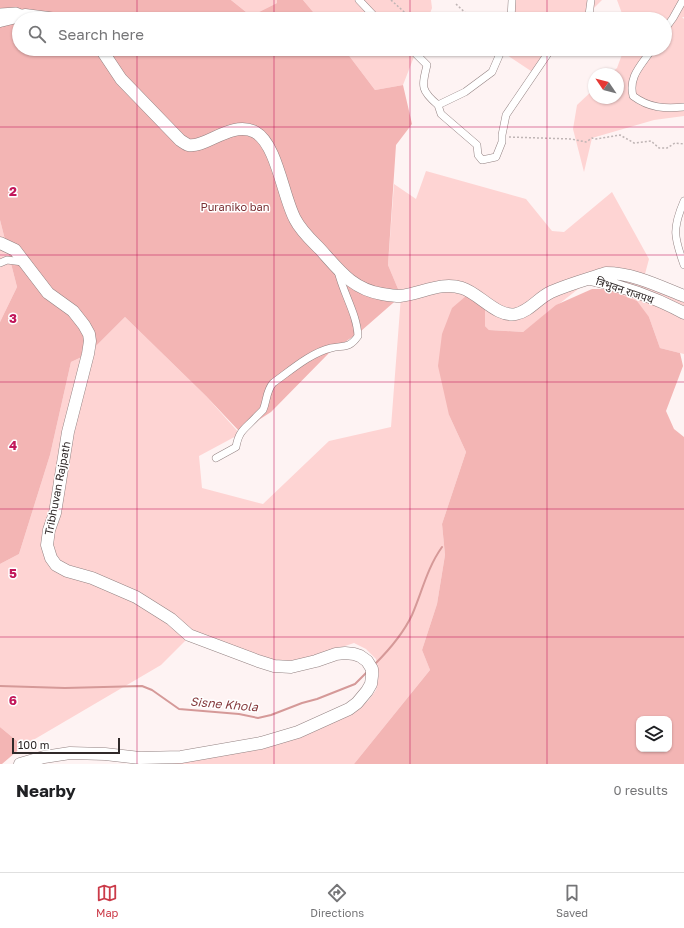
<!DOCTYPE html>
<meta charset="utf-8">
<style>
:root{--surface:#fff;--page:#f6f6f6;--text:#202124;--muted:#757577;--line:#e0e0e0;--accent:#cb3b49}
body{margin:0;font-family:"Golos Text","Noto Sans Devanagari",sans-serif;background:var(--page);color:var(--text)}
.controls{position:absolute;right:12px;bottom:12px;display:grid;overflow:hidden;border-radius:8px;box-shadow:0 1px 3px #0004}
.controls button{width:36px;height:36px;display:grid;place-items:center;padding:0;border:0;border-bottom:1px solid var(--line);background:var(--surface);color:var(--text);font:20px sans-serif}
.compass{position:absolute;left:588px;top:68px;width:36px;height:36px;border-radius:50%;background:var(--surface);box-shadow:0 1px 3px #0004;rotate:305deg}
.scale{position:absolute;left:12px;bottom:10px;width:108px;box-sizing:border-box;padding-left:4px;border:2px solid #302929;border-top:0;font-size:11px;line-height:14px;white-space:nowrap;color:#302929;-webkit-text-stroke:3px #fff;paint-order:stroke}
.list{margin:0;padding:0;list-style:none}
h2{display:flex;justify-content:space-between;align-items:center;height:52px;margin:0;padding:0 16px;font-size:17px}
h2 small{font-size:13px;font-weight:400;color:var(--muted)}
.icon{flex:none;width:22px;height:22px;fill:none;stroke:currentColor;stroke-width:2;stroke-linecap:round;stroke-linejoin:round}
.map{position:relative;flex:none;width:684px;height:764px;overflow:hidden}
.search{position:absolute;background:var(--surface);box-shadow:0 1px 3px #0004;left:12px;right:12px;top:12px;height:44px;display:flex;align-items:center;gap:10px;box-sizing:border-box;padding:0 14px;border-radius:22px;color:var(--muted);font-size:15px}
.sheet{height:108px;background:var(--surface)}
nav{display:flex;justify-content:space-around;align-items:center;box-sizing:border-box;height:56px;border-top:1px solid var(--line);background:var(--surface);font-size:11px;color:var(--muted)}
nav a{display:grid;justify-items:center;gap:2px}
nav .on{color:var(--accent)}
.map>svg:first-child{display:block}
.green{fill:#fed4d3}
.forest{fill:#f3b5b4;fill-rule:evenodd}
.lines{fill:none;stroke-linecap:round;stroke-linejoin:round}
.stream{stroke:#d59998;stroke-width:2}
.street-casing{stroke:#938282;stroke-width:8}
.highway-casing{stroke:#938282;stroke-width:13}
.path{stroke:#bfb5b5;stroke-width:1.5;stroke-dasharray:2 2;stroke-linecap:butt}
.street{stroke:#fff;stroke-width:7}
.highway{stroke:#fff;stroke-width:12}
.grid{fill:none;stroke:#c2185b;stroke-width:1;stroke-opacity:0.55}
.labels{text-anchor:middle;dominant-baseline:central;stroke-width:3;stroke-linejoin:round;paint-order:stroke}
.park-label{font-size:11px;fill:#7b3135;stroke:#fff}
.street-label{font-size:11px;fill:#302929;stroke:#fff}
.water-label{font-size:12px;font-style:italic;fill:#863b3e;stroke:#fff}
.grid-label{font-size:13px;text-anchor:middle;font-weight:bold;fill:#c2185b;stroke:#fff;stroke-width:3;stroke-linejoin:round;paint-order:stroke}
</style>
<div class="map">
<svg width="684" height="764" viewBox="0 0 684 764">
<rect width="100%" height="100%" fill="#fef3f3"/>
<path class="green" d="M231,0H277V3L251,16Z
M303,0H431L432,8L428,19H319Z
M512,0H602L583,19H511Z
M617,0H684V17H682L684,19V116L654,120L592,138L584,172L573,129L577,105L594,89V98H618V74H610L617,68L624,49H665V19H624Z
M344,49H417L403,85L375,90Z
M502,49H556L537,75L501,51Z
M426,171L526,199L552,231L564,232L612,192L649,259L645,274L684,295V354L660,348L649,317L591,279L523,332L489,330L485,326V304L449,415L466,452L442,524L445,555L437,604L422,650L430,670L354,764H171L241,752L308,734L343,718L368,701L376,690L379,674L376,659L366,649L354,643L318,655L295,660L279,662L186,640L161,665L23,746L0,727V564L19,554L50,455L71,362L88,354L125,317L206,396L240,434L199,456L202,488L263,504L329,441L391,427L401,296L388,265L394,184L416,199Z
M0,220L17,287L0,322Z"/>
<path class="forest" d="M0,0H231L251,16L277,3V0H303L319,19H19V49H344L375,90L403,85L412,124L396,145L388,265L401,296L361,331L329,353L271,412L240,432L206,396L125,317L88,354L71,362L50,455L19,554L0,564V322L17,287L0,220Z
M592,289H607L637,301L649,317L660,348L680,353L683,366L666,411L674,429L684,437V764H354L430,670L422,650L437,604L445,555L442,524L466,452L449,415L438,366L442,334L452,308L466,296L472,297L485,304V326L489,330L523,332L556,305ZM639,719H669V749H639Z
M0,727L23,746L2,764H0Z"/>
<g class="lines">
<path class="stream" d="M375,664C389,650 403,634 412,615C422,592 427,568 442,547
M0,686L65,688L142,686L152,690L179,709L239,714L258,718L271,715L302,703L317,699L355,684L367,672"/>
<g class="street-casing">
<path id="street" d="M359,0L377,19
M0,12L16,11L23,14
M511,19L512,0
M584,19L589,15L591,0
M665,29L673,18L683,0
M411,49L427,65C422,86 420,90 438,105
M502,49L492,72L465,92L438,105L441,114L477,145L478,155L482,160L496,157L502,142V135L506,115L551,49
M652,49C642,65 628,76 633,96C649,108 665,109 684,107
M684,201C672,229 674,237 684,265
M0,263L7,260L23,262
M216,458L236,447C239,430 245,429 256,417C258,415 261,412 263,410C267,401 266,391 273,383C290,371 310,353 331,348C344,345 349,349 358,336C357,314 343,293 338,271"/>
</g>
<g class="highway-casing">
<path id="highway" d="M0,21L25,15L56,19
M101,49L121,79L180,140C183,142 186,144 188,145C205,149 231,120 255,132C277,144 283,197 295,219C301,231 311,240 320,249C339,270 352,289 382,294C388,295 394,296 400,296C421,294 441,281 462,288C479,293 497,318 516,314C530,311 538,298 551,292C569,284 588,279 606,273C633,273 659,286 684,296
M0,243L15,250L48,293L73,311L84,325L89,334L90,341L88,354L68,432L55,513L49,530L47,545L51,558L56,565L67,571L92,578L136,597L171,619L189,635L258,661L274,666L291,667L316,661L336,654L345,653L354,654L360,656L367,661L372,669V676L371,684L367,691L357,703L349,709L298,732L261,743L181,757L140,758L105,754L70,753L44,757L20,764
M590,279C622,286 656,298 684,313"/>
</g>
<path class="path" d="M391,0L412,19
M456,4L472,19
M428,49V57
M509,137L571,139L586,142L592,138L596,139L620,135L634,143L651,141L659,148H667L675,143L684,144"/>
<use href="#street" class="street"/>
<use href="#highway" class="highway"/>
</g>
<path class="grid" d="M137,0V19M274,0V19M410,0V19M547,0V19M137,49V764M274,49V764M410,49V764M547,49V764M0,127H684M0,255H684M0,382H684M0,509H684M0,637H684"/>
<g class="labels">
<g class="park-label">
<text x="235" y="206">Puraniko ban</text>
</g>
<g class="street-label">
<text transform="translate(625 290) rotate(19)">त्रिभुवन राजपथ</text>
<text transform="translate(57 488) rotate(-79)">Tribhuvan Rajpath</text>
</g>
<g class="water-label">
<text transform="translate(224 704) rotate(5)">Sisne Khola</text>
</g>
</g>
<g class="grid-label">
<text x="13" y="196">2</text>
<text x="13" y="323">3</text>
<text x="13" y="450">4</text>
<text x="13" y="578">5</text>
<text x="13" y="705">6</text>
</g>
</svg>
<div class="controls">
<button><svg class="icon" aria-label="layers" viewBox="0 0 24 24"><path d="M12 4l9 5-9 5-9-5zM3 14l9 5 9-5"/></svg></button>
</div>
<svg class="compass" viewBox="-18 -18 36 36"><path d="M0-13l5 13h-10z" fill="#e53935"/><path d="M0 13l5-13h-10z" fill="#757577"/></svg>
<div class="scale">100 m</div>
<div class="search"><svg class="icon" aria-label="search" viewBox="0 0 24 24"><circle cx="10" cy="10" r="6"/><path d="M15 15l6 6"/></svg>Search here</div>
</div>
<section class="sheet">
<h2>Nearby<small>0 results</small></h2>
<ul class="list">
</ul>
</section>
<nav>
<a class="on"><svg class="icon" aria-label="map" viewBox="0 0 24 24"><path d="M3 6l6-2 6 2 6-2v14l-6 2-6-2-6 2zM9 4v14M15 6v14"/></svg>Map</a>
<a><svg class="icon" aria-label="directions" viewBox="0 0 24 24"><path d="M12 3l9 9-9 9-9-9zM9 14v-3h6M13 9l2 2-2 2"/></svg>Directions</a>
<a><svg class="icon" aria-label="saved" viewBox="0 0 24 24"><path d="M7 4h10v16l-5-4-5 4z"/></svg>Saved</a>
</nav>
